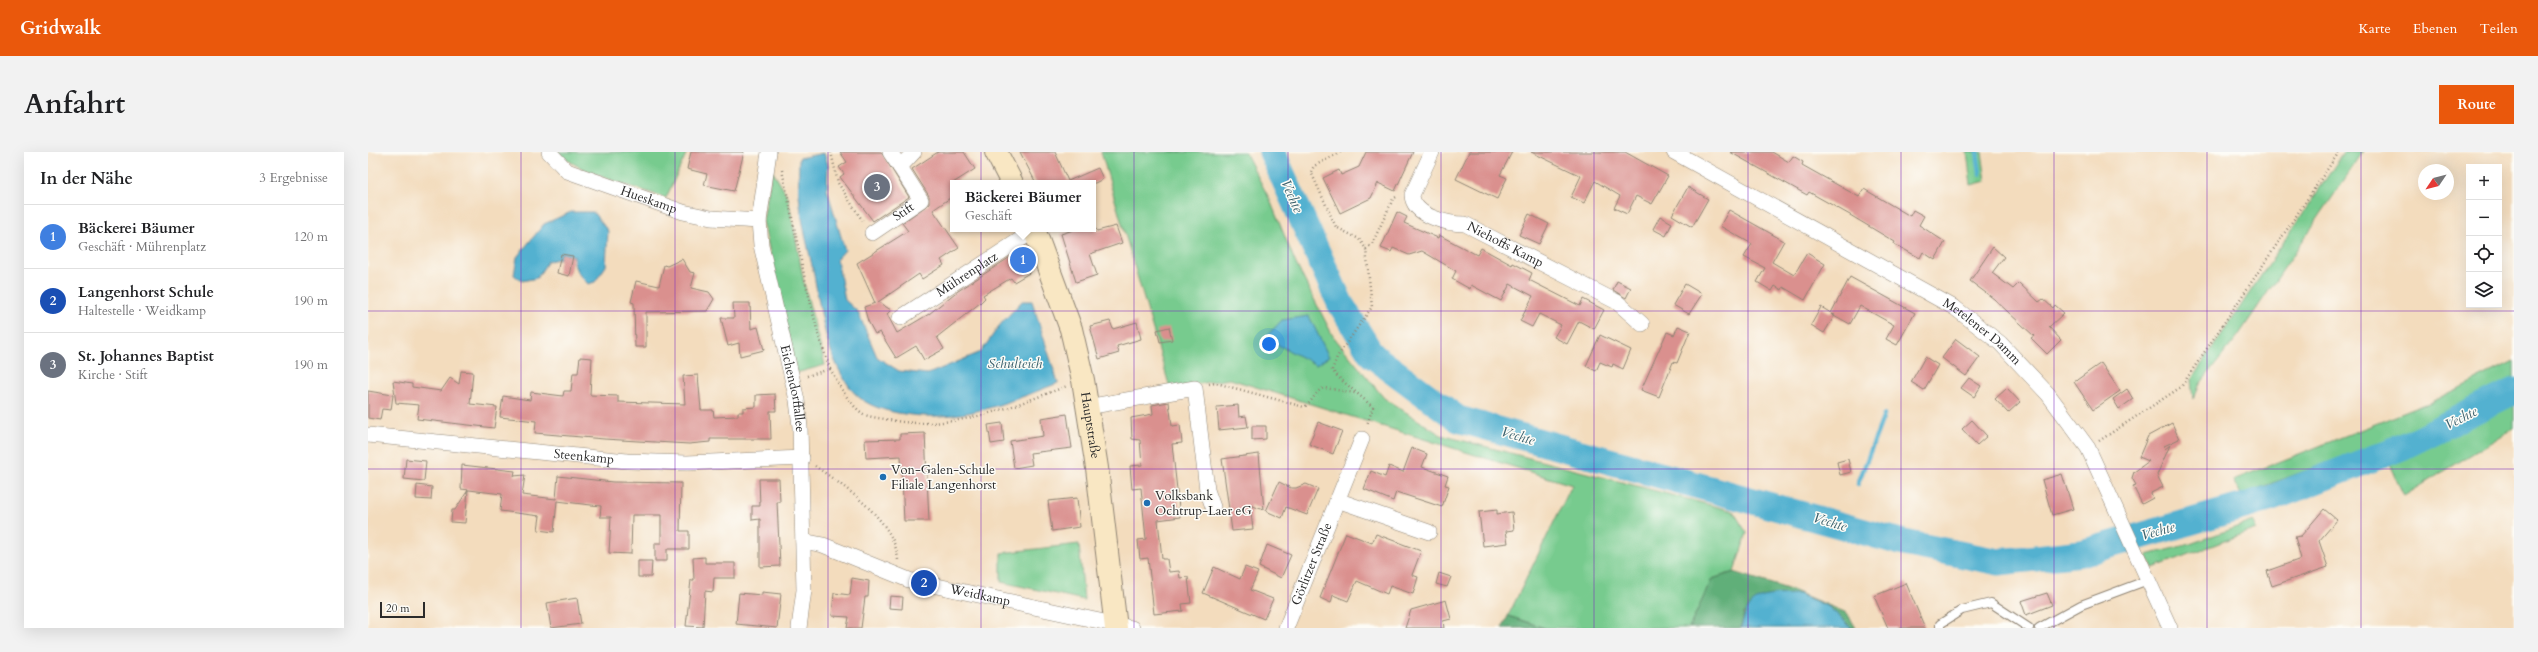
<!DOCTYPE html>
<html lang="de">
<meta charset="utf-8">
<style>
:root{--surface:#fff;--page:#f2f2f2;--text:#202124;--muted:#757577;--line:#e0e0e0;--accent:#ea580c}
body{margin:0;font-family:Cardo,serif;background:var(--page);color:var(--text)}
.controls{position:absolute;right:12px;top:12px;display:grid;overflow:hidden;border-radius:0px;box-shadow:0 4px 16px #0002}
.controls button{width:36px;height:36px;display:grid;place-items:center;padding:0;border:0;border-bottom:1px solid var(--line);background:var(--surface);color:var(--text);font:20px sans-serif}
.compass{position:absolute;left:2050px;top:12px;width:36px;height:36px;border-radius:50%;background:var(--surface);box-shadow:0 4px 16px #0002;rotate:235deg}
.scale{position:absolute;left:12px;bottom:10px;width:45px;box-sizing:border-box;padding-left:4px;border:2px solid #2b2b2b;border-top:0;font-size:11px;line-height:14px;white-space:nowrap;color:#2b2b2b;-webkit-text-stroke:3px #fdfcf7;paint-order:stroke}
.you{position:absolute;left:901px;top:192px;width:14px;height:14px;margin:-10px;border:3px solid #fff;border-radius:50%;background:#1a73e8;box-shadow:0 0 0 6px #1a73e833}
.badge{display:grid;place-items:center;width:26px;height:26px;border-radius:50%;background:var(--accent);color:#fff;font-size:13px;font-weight:700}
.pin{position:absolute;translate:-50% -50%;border:2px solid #fff;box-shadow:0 1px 4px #0006}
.popup{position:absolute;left:582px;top:28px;width:146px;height:52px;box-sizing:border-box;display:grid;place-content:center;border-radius:0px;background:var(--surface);filter:drop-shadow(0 1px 3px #0005);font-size:13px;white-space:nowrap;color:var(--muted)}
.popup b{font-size:15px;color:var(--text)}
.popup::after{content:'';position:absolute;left:50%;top:100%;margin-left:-8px;border:8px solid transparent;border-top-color:var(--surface)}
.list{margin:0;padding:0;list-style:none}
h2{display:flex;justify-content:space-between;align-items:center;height:52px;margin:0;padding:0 16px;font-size:17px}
h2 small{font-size:13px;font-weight:400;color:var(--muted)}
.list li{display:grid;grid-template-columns:26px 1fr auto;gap:12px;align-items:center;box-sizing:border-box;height:64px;padding:0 16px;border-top:1px solid var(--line)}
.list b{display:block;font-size:15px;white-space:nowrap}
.list p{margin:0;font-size:13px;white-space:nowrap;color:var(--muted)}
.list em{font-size:13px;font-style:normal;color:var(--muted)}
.icon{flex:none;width:22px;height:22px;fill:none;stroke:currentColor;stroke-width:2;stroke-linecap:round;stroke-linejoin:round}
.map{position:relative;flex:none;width:2146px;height:476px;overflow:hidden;border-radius:0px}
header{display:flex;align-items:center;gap:24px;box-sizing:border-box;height:56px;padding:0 20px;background:var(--accent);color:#fff}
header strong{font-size:19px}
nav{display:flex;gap:22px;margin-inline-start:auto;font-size:14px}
.intro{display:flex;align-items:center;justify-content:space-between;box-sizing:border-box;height:96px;padding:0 24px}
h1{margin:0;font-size:28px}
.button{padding:10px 18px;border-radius:0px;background:var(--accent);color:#fff;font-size:14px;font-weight:700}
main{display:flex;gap:24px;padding:0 24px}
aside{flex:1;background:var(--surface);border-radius:0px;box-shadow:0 4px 16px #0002}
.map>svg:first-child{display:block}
.green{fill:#77cb8e;stroke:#517b5c}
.forest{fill:#61af79;stroke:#466d52}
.water{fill:#52b1d0;stroke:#3e6e7e}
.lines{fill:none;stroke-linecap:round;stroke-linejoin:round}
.stream{stroke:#52b1d0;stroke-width:4.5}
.river{stroke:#52b1d0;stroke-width:27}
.building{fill:#da908e}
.lane-casing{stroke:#8f8474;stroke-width:10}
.street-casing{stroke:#8f8474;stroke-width:16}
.secondary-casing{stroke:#8f8474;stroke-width:24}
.path{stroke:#8f8474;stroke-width:2.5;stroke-dasharray:1 3;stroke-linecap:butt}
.lane{stroke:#fff;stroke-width:8}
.street{stroke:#fff;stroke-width:15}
.secondary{stroke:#f9e7c3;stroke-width:22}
.grid{fill:none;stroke:#7b2cbf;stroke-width:1;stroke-opacity:0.55}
.poi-dot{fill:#1f6fb2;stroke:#fdfcf7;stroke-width:1.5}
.labels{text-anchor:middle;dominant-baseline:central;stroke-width:3;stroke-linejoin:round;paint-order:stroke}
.street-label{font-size:13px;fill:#2b2b2b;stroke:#fdfcf7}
.poi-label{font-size:13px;fill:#2b2b2b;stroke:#fdfcf7;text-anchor:start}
.water-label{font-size:14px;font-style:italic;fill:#3b616d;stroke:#fdfcf7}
</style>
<header>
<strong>Gridwalk</strong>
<nav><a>Karte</a><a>Ebenen</a><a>Teilen</a></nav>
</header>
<div class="intro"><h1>Anfahrt</h1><a class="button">Route</a></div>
<main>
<aside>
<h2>In der Nähe<small>3 Ergebnisse</small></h2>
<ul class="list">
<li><span class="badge" style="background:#3f7fe0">1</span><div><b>Bäckerei Bäumer</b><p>Geschäft · Mührenplatz</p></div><em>120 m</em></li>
<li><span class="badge" style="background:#1a4fb4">2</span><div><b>Langenhorst Schule</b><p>Haltestelle · Weidkamp</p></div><em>190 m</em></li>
<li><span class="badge" style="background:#6b7280">3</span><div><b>St. Johannes Baptist</b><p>Kirche · Stift</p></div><em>190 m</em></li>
</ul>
</aside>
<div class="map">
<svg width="2146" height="476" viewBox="0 0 2146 476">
<rect width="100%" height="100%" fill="#fdfcf7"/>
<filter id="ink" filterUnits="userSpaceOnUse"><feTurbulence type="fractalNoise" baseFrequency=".025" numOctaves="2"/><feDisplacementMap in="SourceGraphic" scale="8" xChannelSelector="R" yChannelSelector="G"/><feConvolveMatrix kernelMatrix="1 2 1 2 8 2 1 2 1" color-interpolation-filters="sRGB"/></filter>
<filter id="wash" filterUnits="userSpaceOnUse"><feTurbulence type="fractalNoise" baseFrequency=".012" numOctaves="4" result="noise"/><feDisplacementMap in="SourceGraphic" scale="16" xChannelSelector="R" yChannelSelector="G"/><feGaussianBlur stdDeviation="0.9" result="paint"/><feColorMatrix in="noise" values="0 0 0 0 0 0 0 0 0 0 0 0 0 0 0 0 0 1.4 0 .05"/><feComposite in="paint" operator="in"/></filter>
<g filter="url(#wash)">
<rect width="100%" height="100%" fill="#f3dcbd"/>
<path class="green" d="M190,0H319L298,46C268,35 211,22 190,0Z
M733,0H877L902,48L928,112L965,184L1016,246L1073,283L1365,359L1379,381L1366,420L1344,427L1321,476H1177L1140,464L1204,333L862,227L802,236Z
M1599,0H1614L1618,29L1603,33Z
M1976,0H1995L1870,184L1832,232L1825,247L1823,228Z
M404,18L420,45L436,131L457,213L428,221L395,69Z
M2146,209V230L2029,285L1872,343L1865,328L2063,250Z
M2146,250V276L2036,344L2021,312Z
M1885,369L1888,377L1785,416L1779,403L1822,392Z
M711,392L716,448L633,430V401Z"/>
<path class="forest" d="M1366,420L1426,439L1479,461L1488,476H1484L1461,455L1376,461L1373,476H1321L1344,427Z
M1140,464L1177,476H1134Z"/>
<path class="water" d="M456,1L460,13L459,37L477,98L469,107L477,148L490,160L509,205L531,219L560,222L613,200L631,174L654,149H664L690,231C634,253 590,272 530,261C510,257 492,251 481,234C460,205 454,168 448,134C443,104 433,73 431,42C430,30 431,18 431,6Z
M203,60H225L240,79L238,114L227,130L220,132C211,123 205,117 206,104L193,101L191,107L180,109L169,126L154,129L146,123L149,105L176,72Z
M941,164L961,205L948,213L897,186L914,168Z
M1431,442L1461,455L1484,476H1373C1380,440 1399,443 1431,442Z"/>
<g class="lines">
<path class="stream" d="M1609,0L1612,22
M1490,332L1516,263"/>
<path class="river" d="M904,0L972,151L1004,203L1090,267L1536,391L1631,410L1714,401L1904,346L2034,295L2146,239"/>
</g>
<g id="blocks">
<path class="building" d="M323,0H376L366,39L336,33L339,22L319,17Z
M472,0H513L541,45L505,69L472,25L476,22L471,15L479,10Z
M570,0H596L607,17L585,31V44L565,58L591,96L573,108L576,113L554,127L551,122L510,150L523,158L519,162L529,181L561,162L587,141L653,98L662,114L660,115L663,120L646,130L643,126L615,143L617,146L612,151L569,185L576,197L556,208L548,194L528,206L512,180L507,182L500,169L496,155L507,151L489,111L540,79L534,71L561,52V44L544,17Z
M652,0H687L700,29L730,16L735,27L727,31H668Z
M998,0H1045L1027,39L1010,31L1003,46L972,61L955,26L971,18L973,23L991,15Z
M1101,0H1144L1132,23L1139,26L1129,47L1088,27Z
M1163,0H1257L1300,24L1284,52L1268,44L1259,62L1246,56L1252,44L1227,29L1216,51L1203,45L1213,24Z
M1362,0H1404L1421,10L1425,4L1435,10L1434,13L1491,45L1496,37L1542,64L1545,58L1556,64L1551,73L1577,90L1567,108L1555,100L1552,106L1526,92L1527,90L1482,63L1441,40L1439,43Z
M1320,35L1340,47L1324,75L1304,63Z
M1361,58L1416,89L1404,110L1426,123L1439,101L1457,112L1437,148L1415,135L1414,138L1407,134L1404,139L1389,130L1397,116L1376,105L1384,92L1352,74Z
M1029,60L1039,65L1036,71L1070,86L1071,83L1109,103L1113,96L1144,113L1145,111L1164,121L1161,128L1212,154L1215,147L1236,158L1226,177L1211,169L1199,192L1186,185L1193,173L1171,162L1164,175L1152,169L1165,144L1142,132L1133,149L1103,133L1102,137L1084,127L1088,119L1054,99L1041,103L1025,96L1023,100L1013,96Z
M1161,62L1181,72L1171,92L1151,83Z
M1292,64L1304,71L1298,84L1285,77Z
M748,74L754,91L722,102L729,123L708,130L693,82L708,77H728L729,79Z
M1625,95L1636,105L1624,121L1645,137L1651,131L1671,150L1675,147L1685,156L1687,153L1696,161L1681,175L1693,188L1679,202L1663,186L1666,184L1626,147L1602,129Z
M193,102L205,104L201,124L189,121Z
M314,107L322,120L327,121L323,136L341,140L346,147L339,159L278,160V195H267L266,151L263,150L268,129L291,134L296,113L299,114Z
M1482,125L1547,161L1529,193L1518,187L1526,173L1492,154L1482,172L1464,162L1467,163L1456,181L1443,173L1453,155L1463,161Z
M1249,129L1263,136L1258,146L1245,138Z
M1317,132L1334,142L1321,162L1305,153Z
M365,151H382L383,177L390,175L396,198L372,204L371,191L360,194L353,166H366Z
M742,169L745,177L769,170L773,187L749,194L751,201L731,207L722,174Z
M1310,174L1322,179L1309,211L1305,210L1291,245L1273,238L1299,180L1306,183Z
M801,175L804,188L792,190L789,178Z
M1232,183L1263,198L1255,217L1245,212L1244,215L1232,210L1228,219L1218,214Z
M1588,187L1612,205L1598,224L1574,206Z
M212,205L224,206L222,243L250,244V250L317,252L315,224L330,223L333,258H345L346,265L370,264V260H375V256L388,255V243L407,242L408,259H402L403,287H342V290L321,292L236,287L167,281L168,269L132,265L135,244L162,248L163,240L195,244L196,239H203L205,221H210Z
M1557,205L1570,213L1556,238L1543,230Z
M1733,211L1752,239L1725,258L1706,230Z
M93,219L105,220L102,252L129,255L126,276L49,267L51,253L28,251L25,229L44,232V235L73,239L82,226L91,232Z
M1601,226L1613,234L1606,245L1593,236Z
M1639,236L1652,250L1640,261L1627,247Z
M1759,237L1765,247L1751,257L1745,247Z
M0,239L25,243L23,258L14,257L12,268L0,266Z
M801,250L804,274L812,273L814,291L804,292L812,365L790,368L794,407H799L801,420L811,419L812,426L820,425L823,451L814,452L815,459L786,462L780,406L772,407L770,388L778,387L773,336L764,337L762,314L774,313L772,288L764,287L763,266L785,262L784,253Z
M870,253L871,265L878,264L880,275L851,278L849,255Z
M699,262L704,296L662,301L664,313L646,316L642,289L675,284L673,266Z
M1604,268L1619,284L1609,293L1594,277Z
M950,270L974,279L965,302L941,292Z
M634,271L636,290L623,292L620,273Z
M1804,271L1811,287L1796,294L1797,297L1802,293L1789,323L1795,335L1783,341L1785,346L1774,352L1765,334L1768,333L1764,326L1766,320L1781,309L1771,305L1780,284Z
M884,274H898V287L884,288Z
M557,281L561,369H536L533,304L498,306L497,288L532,287V282Z
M1044,296L1059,302L1054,315L1080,324L1077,333L1081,334L1074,355L1028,340L1025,349L996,337L1003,319L1017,325L1021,314L1035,320Z
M891,302L896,358L882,353L885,377L864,379L854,307Z
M38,307L58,309L56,329L36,327Z
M1480,307L1483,320L1472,323L1469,310Z
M94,313L147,319L146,324L157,323L154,343L188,347L190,324L245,330L313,331L312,379H321V397H299V409H287V391H293V363H264L263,402L241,401L243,365H232L233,354L223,353L189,349L186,380L170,378L172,364L132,359L134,342L93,337Z
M1694,322L1705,357L1684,363L1674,328Z
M391,327H411L412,350H409L412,414L392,415V367L384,368V354H392Z
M911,330L923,336H928L938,332L950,337L939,363L918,355L914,366L898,359Z
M49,333L64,335L63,348L48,347Z
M100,338L97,371L83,370L84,358H87Z
M709,346L712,375L684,379L680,349Z
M1956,357L1969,368L1951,389L1960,415L1904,434L1899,419L1933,407L1927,385L1933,384Z
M1129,358V362L1144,360L1146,378L1138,379L1140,391L1115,394L1111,360Z
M978,381L1004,391L1008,382L1053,399L1044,423L1050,425L1045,442L1022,434L1019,442L989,429L980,449L965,443L963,451L952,446Z
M899,393L923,403L913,426L891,415Z
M337,405V411H367V426H346L345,440L337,439L335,475L318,474L323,428H326L325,406Z
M270,409H284L283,425H270Z
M846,415L872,427L877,415L890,420L882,438L905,447L896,467L835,441Z
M1071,421L1083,425L1079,435L1068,432Z
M484,426L501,429L500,445H497L493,476H479L481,465L464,464L466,441L482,443Z
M1538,431L1557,476H1520L1506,444Z
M394,440L413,442L409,476L368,472L371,441L394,443Z
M1679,441L1684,453L1658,463L1653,449Z
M522,444L535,445L534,457L521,456Z
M209,446L213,472L183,476L179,451Z
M1078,448L1083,467L1075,469L1076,476H1037L1043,458Z"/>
</g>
</g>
<g filter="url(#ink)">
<use href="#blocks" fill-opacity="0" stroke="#8f8474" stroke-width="1"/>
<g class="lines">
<g class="lane-casing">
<path id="lane" d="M1572,476V472L1594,458L1623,451L1661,476
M1671,476L1713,453L1780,428"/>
</g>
<g class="street-casing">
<g id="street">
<path id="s1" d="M181,0L199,19L315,60L343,66L391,69"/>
<path id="s2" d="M401,0L391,69L393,93L429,248L432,275L436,438L431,476"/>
<path d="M522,0L532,15L546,0"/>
<path id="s3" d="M1064,0L1044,43C1045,64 1080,72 1097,72L1249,150L1274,172"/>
<path id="s4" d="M1306,0L1587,156L1632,191L1680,242L1720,296L1802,476"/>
<path id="s5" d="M504,81L553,48L532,15"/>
<path id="s6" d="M532,166L667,78"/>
<path d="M719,255L827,236L839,338L845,355"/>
<path id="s7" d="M0,283L259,309L319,311L434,306"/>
<path d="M969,348L1061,380"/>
<path id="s8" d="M435,389L455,393L541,428L764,476"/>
<path id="s9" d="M918,476L994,287"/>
</g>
</g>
<g class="secondary-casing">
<g id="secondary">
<path d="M628,0L644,31"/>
<path id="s10" d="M666,77L703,177L715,228L729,316L748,476"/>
</g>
</g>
<path class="path" d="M463,0L470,31L496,71
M973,0L946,14L943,20L968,75L991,87L998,97L1004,155L969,205L964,218L970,225L1005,255L999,273
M414,18L438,132L450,182L462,217
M998,97L1004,92L1025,47L1030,44
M439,224L462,217C471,232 480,251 494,261C499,265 511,266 517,267C580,281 641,256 699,234
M841,232L848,231L936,255C945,250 947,239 956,236L987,241
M1731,289L1813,235L1971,0
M447,314C477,335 527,368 530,408"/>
<use href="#lane" class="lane"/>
<use href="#street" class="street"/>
<use href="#secondary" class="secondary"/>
</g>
</g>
<path class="grid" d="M153,0V476M307,0V476M460,0V476M613,0V476M766,0V476M920,0V476M1073,0V476M1226,0V476M1380,0V476M1533,0V476M1686,0V476M1839,0V476M1993,0V476M0,159H2146M0,317H2146"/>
<g class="poi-dot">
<circle cx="515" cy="325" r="4"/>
<circle cx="779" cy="351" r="4"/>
</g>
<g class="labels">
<g class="street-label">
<text stroke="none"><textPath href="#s1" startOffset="113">Hueskamp</textPath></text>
<text stroke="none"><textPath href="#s5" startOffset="38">Stift</textPath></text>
<text stroke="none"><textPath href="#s3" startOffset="158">Niehoffs Kamp</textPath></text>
<text stroke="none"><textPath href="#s6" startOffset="80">Mührenplatz</textPath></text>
<text stroke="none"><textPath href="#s4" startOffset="357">Metelener Damm</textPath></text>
<text stroke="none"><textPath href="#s2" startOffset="241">Eichendorffallee</textPath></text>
<text stroke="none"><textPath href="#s10" startOffset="205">Hauptstraße</textPath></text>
<text stroke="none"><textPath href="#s7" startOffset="217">Steenkamp</textPath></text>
<text stroke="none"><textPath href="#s9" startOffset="69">Görlitzer Straße</textPath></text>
<text stroke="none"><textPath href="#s8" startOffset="186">Weidkamp</textPath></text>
</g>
<g class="poi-label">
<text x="523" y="318">Von-Galen-Schule<tspan x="523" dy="15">Filiale Langenhorst</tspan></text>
<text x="787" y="344">Volksbank<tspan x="787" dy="15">Ochtrup-Laer eG</tspan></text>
</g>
<g class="water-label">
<text transform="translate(924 44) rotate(66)">Vechte</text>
<text x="647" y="211">Schulteich</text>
<text transform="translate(2093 266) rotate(-27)">Vechte</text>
<text transform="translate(1150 284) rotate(16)">Vechte</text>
<text transform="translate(1462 370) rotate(16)">Vechte</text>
<text transform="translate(1790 379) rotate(-16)">Vechte</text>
</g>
</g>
</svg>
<div class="controls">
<button>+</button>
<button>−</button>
<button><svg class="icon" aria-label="locate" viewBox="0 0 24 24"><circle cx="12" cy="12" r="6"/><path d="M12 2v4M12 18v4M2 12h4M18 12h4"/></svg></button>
<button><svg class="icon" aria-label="layers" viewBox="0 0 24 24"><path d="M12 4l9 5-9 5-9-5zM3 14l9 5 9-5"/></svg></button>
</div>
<svg class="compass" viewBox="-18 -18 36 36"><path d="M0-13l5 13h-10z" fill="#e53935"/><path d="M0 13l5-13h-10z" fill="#757577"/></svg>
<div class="scale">20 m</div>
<div class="you"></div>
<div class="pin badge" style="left:655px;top:108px;background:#3f7fe0">1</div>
<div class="popup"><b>Bäckerei Bäumer</b>Geschäft</div>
<div class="pin badge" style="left:556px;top:431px;background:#1a4fb4">2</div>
<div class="pin badge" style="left:509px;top:35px;background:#6b7280">3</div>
</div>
</main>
